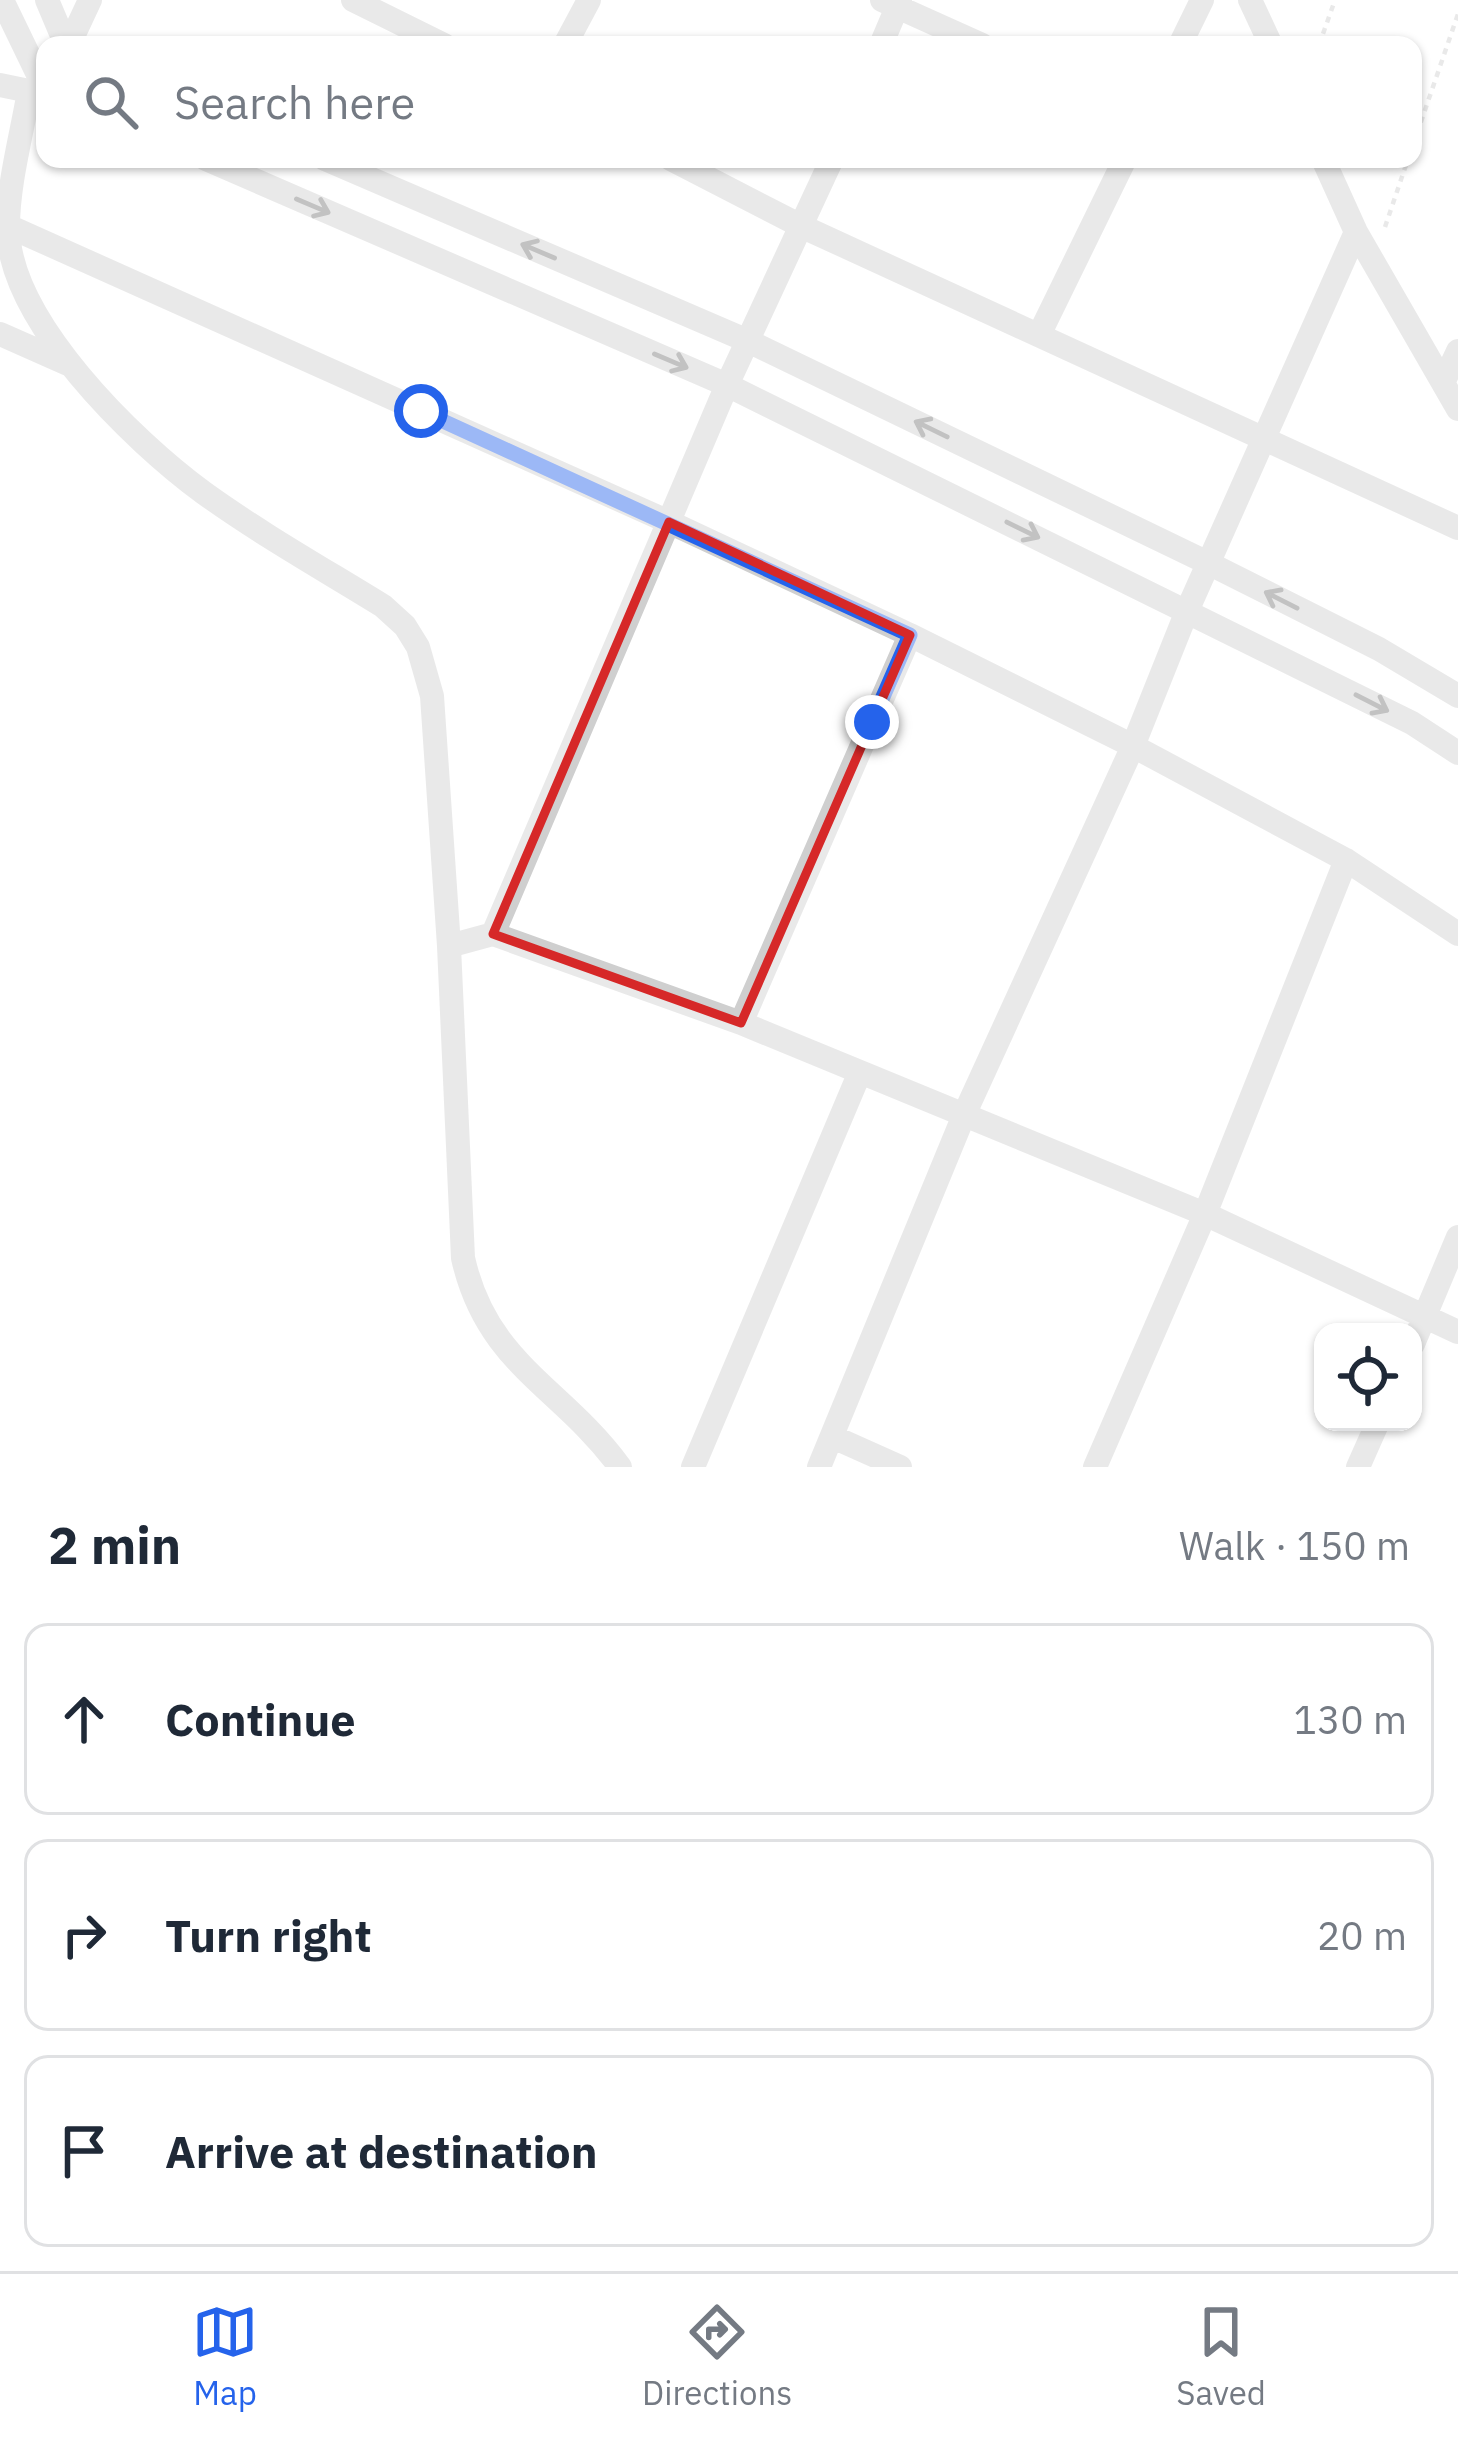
<!DOCTYPE html>
<meta charset="utf-8">
<style>
:root{--surface:#fff;--page:#f6f6f7;--text:#1f2937;--muted:#747a83;--line:#e0e1e3;--accent:#2563eb}
body{margin:0;font-family:"IBM Plex Sans",sans-serif;background:var(--page);color:var(--text)}
.controls{position:absolute;right:36px;bottom:36px;display:grid;overflow:hidden;border-radius:24px;box-shadow:0 3px 9px #0004}
.controls button{width:108px;height:108px;display:grid;place-items:center;padding:0;border:0;border-bottom:3px solid var(--line);background:var(--surface);color:var(--text);font:60px sans-serif}
.stop{position:absolute;width:36px;height:36px;margin:-27px;border:9px solid #2563eb;border-radius:50%;background:#fff}
.stop.end{background:#2563eb;border-color:#fff;box-shadow:0 3px 12px #0008}
.list{margin:0;padding:0;list-style:none}
h2{display:flex;justify-content:space-between;align-items:center;height:156px;margin:0;padding:0 48px;font-size:51px}
h2 small{font-size:39px;font-weight:400;color:var(--muted)}
.list li{display:grid;grid-template-columns:78px 1fr auto;gap:36px;align-items:center;box-sizing:border-box;height:192px;margin:0 24px 24px;padding:0 24px;border:3px solid var(--line);border-radius:24px}
.list b{display:block;font-size:45px;white-space:nowrap}
.list em{font-size:39px;font-style:normal;color:var(--muted)}
.icon{flex:none;width:66px;height:66px;fill:none;stroke:currentColor;stroke-width:2;stroke-linecap:round;stroke-linejoin:round}
.map{position:relative;flex:none;width:1458px;height:1467px;overflow:hidden}
.search{position:absolute;background:var(--surface);box-shadow:0 3px 9px #0004;left:36px;right:36px;top:36px;height:132px;display:flex;align-items:center;gap:30px;box-sizing:border-box;padding:0 42px;border-radius:24px;color:var(--muted);font-size:45px}
.sheet{height:804px;background:var(--surface)}
nav{display:flex;justify-content:space-around;align-items:center;box-sizing:border-box;height:168px;border-top:3px solid var(--line);background:var(--surface);font-size:33px;color:var(--muted)}
nav a{display:grid;justify-items:center;gap:6px}
nav .on{color:var(--accent)}
.map>svg:first-child{display:block}
.lines{fill:none;stroke-linecap:round;stroke-linejoin:round}
.path{stroke:#cfcfcf;stroke-width:4.5;stroke-dasharray:6 6;stroke-linecap:butt}
.minor{stroke:#cfcfcf;stroke-width:24}
.oneway{stroke:#797979}
.route{stroke:#2563eb;stroke-width:15}
.marked{fill:none;stroke:#d62828;stroke-width:9;stroke-linejoin:round}
</style>
<div class="map">
<svg width="1458" height="1467" viewBox="0 0 1458 1467">
<rect width="100%" height="100%" fill="#fff"/>
<g class="lines">
<path class="path" d="M1319,45L1335,0
M1413,145L1458,14
M1385,227L1408,159"/>
<path class="minor" d="M2,0L45,89
M47,0L66,45
M353,0L444,45
M882,0L982,45
M1250,0L1271,45
M69,45L90,0
M565,45L589,0
M881,45L900,0
M1180,45L1202,0
M0,85L29,91L45,88
M29,91C22,134 8,183 8,227C8,320 133,441 204,493C261,534 323,569 383,606L405,626L418,647L432,696L449,946L463,1258C487,1365 562,1387 620,1467
M206,159L727,385L1412,723L1458,753
M325,159L748,341L1208,563L1379,649L1458,696
M671,159L803,227L1458,528
M1323,159L1356,232L1458,409
M8,226L669,522L910,635L1133,746L1346,860L1458,934
M0,334L68,364
M1039,335L1125,159
M1443,383L1458,351
M493,934L727,385L832,159
M449,946L493,934L741,1023L1205,1214L1458,1332
M741,1023L910,635
M1413,1344L1458,1237
M833,1437L900,1467
M693,1467L860,1072
M819,1467L964,1115L1133,746L1187,611L1356,232
M1095,1467L1205,1214L1346,860
M1358,1467L1378,1422"/>
</g>
<defs><path id="oneway-shaft" d="M-6 0H5M1.5-3L5.5 0L1.5 3" fill="none" stroke-width="1.6" stroke-linecap="round" stroke-linejoin="round" transform="scale(3)"/></defs>
<g class="oneway">
<use href="#oneway-shaft" transform="translate(313 206) rotate(23)"/>
<use href="#oneway-shaft" transform="translate(538 251) rotate(-157)"/>
<use href="#oneway-shaft" transform="translate(671 361) rotate(23)"/>
<use href="#oneway-shaft" transform="translate(931 429) rotate(-154)"/>
<use href="#oneway-shaft" transform="translate(1023 530) rotate(26)"/>
<use href="#oneway-shaft" transform="translate(1281 600) rotate(-153)"/>
<use href="#oneway-shaft" transform="translate(1372 703) rotate(27)"/>
</g>
<g class="lines">
<path class="route" d="M421,411L910,635L872,722"/>
</g>
<path d="M0 0H1458V1467H0ZM669,522L910,635L741,1023L493,934Z" fill="#fff" fill-opacity=".55" fill-rule="evenodd"/>
<path class="marked" d="M669,522L910,635L741,1023L493,934Z"/>
</svg>
<div class="controls">
<button><svg class="icon" aria-label="locate" viewBox="0 0 24 24"><circle cx="12" cy="12" r="6"/><path d="M12 2v4M12 18v4M2 12h4M18 12h4"/></svg></button>
</div>
<div class="stop" style="left:421px;top:411px"></div>
<div class="stop end" style="left:872px;top:722px"></div>
<div class="search"><svg class="icon" aria-label="search" viewBox="0 0 24 24"><circle cx="10" cy="10" r="6"/><path d="M15 15l6 6"/></svg>Search here</div>
</div>
<section class="sheet">
<h2>2 min<small>Walk · 150 m</small></h2>
<ul class="list">
<li><svg class="icon" aria-label="ahead" viewBox="0 0 24 24"><path d="M12 20V5M6 11l6-6 6 6"/></svg><div><b>Continue</b></div><em>130 m</em></li>
<li><svg class="icon" aria-label="right" viewBox="0 0 24 24"><path d="M7 20v-9h11M14 6l5 5-5 5"/></svg><div><b>Turn right</b></div><em>20 m</em></li>
<li><svg class="icon" aria-label="arrive" viewBox="0 0 24 24"><path d="M6 21V4h12l-3 4 3 4H6"/></svg><div><b>Arrive at destination</b></div></li>
</ul>
</section>
<nav>
<a class="on"><svg class="icon" aria-label="map" viewBox="0 0 24 24"><path d="M3 6l6-2 6 2 6-2v14l-6 2-6-2-6 2zM9 4v14M15 6v14"/></svg>Map</a>
<a><svg class="icon" aria-label="directions" viewBox="0 0 24 24"><path d="M12 3l9 9-9 9-9-9zM9 14v-3h6M13 9l2 2-2 2"/></svg>Directions</a>
<a><svg class="icon" aria-label="saved" viewBox="0 0 24 24"><path d="M7 4h10v16l-5-4-5 4z"/></svg>Saved</a>
</nav>
